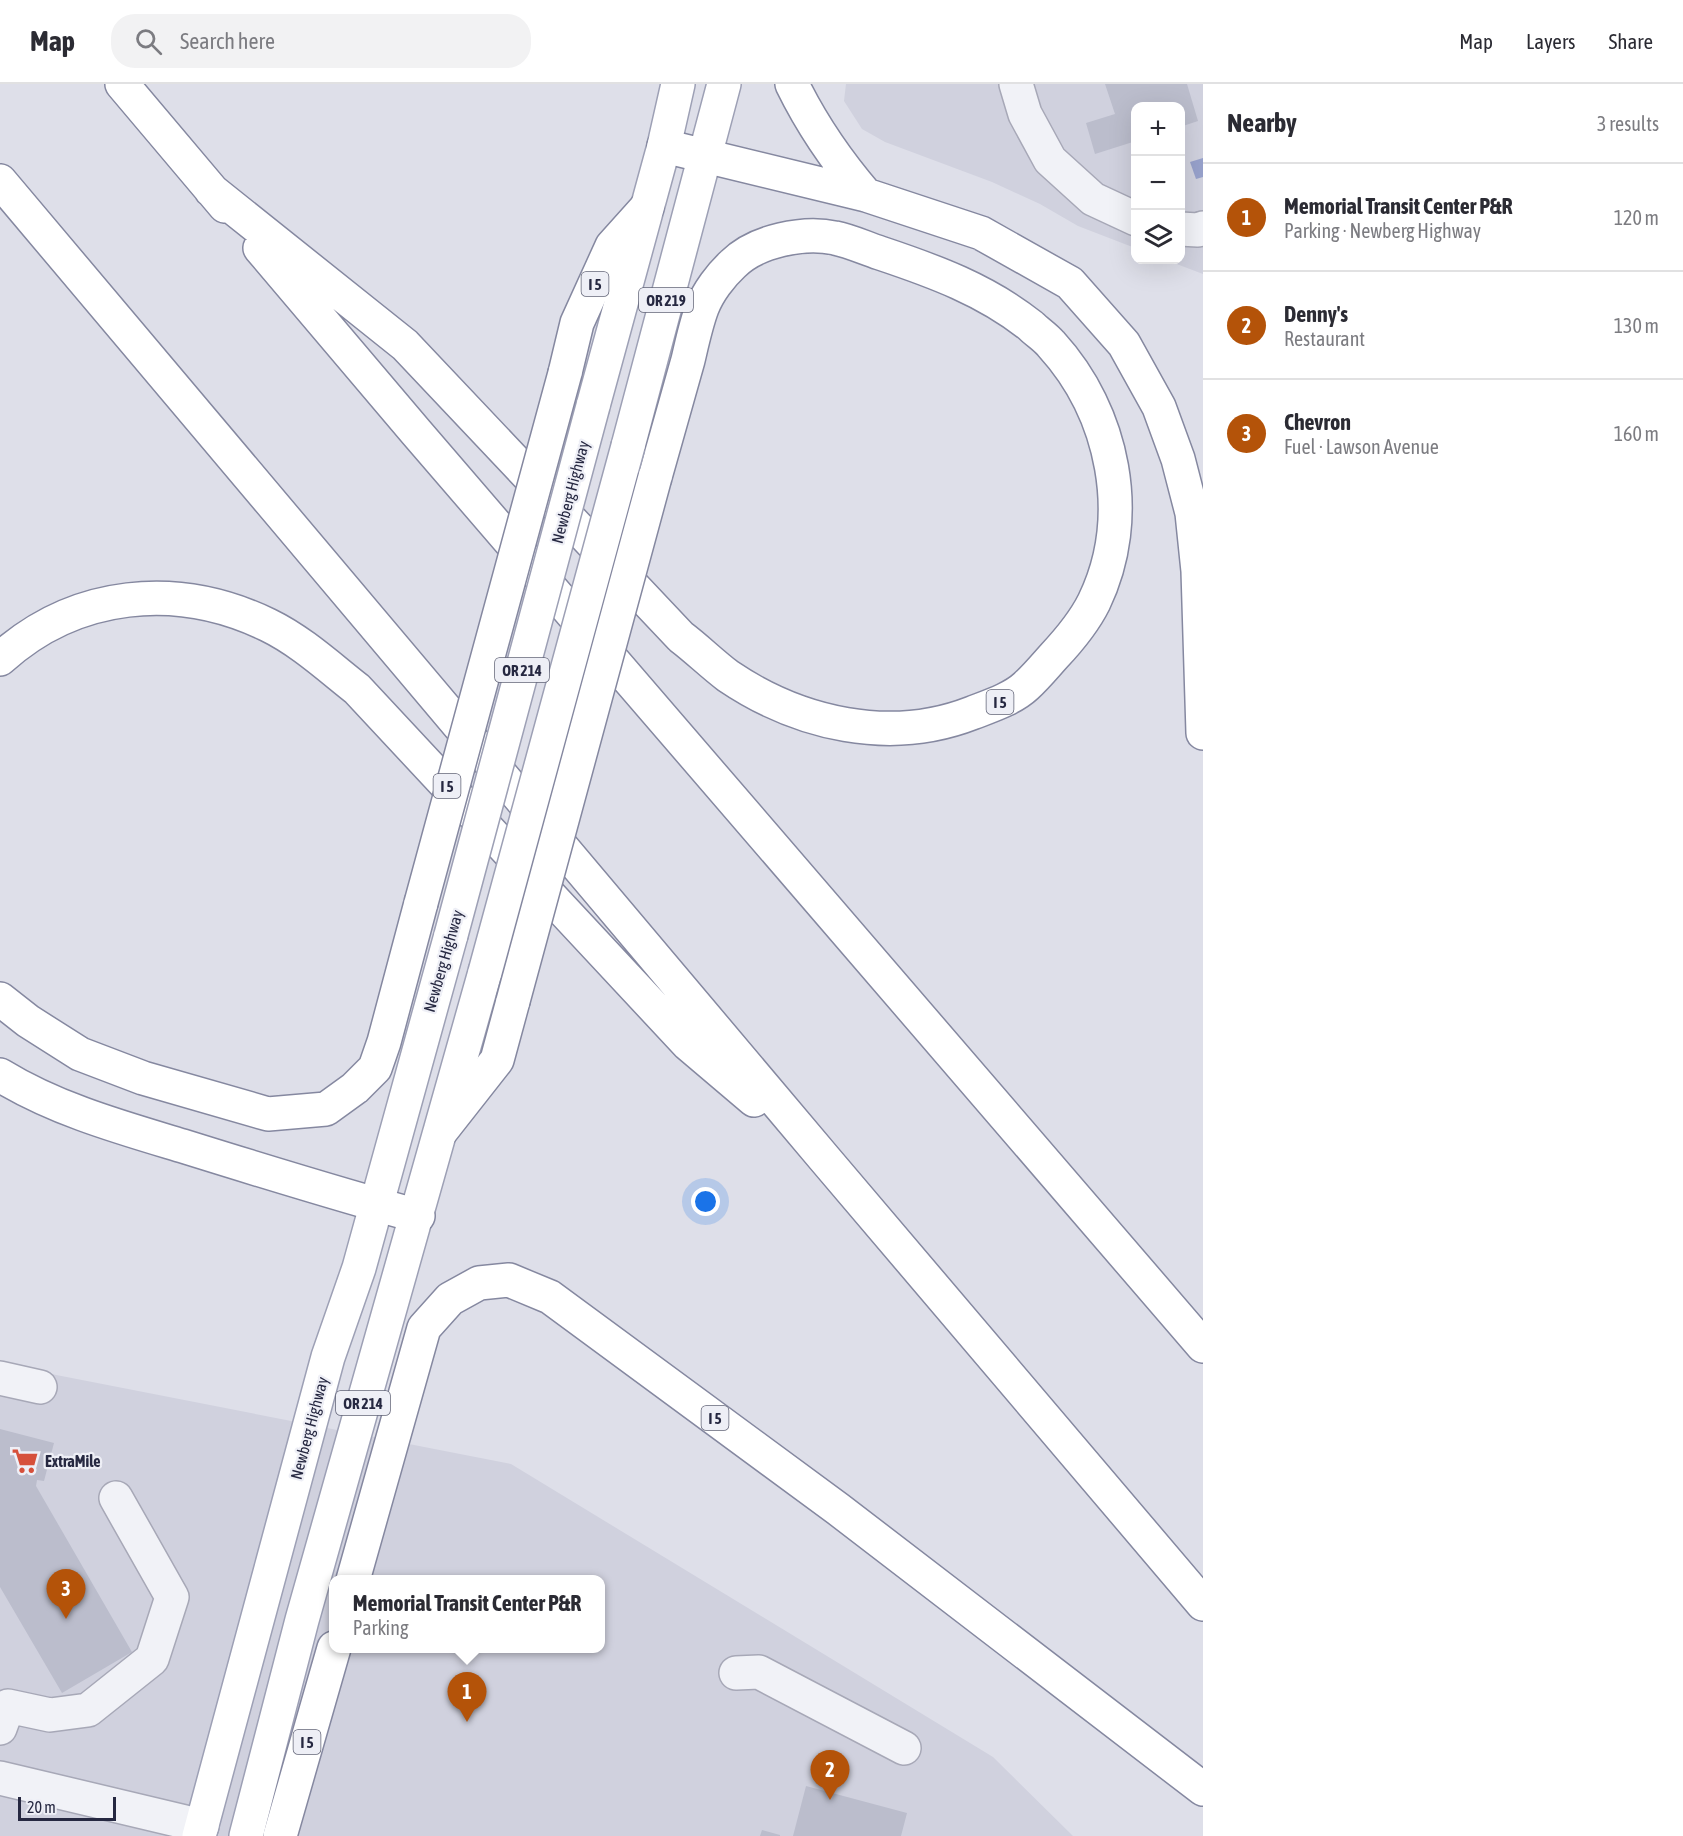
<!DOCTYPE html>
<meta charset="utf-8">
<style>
:root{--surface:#fff;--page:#f2f2f3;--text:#2b2b33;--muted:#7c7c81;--line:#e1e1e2;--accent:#b45309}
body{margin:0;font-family:"Asap Condensed",sans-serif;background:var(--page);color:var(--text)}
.controls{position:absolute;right:18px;top:18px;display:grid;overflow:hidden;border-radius:12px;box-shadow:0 6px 24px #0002}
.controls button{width:54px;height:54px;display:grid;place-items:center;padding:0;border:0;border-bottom:2px solid var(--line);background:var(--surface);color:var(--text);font:30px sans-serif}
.scale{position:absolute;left:18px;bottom:15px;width:98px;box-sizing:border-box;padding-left:6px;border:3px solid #262841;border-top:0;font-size:16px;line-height:21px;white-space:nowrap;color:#262841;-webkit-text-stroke:4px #eeeff6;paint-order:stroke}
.you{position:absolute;left:706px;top:1118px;width:21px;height:21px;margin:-15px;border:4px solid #fff;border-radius:50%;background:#1a73e8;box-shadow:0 0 0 9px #1a73e833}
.badge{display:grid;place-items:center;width:39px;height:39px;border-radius:50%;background:var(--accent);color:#fff;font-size:20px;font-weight:700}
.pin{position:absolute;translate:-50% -50px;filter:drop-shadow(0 2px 3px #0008)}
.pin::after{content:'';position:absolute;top:32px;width:21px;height:18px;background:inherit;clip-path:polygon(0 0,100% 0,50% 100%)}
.popup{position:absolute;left:329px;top:1491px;width:276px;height:78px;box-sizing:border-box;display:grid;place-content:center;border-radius:12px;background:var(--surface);filter:drop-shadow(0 2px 4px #0005);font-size:20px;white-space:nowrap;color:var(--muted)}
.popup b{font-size:22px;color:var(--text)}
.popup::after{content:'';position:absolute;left:50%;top:100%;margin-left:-12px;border:12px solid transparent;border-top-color:var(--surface)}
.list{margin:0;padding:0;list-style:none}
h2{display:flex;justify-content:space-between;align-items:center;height:78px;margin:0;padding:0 24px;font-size:26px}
h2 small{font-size:20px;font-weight:400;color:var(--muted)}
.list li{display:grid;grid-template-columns:39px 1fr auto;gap:18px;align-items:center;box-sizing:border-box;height:108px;padding:0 24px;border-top:2px solid var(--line)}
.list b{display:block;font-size:22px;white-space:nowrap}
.list p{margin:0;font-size:20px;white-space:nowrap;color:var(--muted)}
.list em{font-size:20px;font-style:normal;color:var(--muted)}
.icon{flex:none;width:33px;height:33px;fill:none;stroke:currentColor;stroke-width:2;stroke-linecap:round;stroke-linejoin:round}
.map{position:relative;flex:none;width:1203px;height:1752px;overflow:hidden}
header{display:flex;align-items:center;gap:36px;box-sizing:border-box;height:84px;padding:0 30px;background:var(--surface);border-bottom:2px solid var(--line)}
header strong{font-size:28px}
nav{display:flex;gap:33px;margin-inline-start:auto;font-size:21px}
.search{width:420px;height:54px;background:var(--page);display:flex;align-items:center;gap:15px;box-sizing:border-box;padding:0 21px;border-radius:24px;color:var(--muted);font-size:22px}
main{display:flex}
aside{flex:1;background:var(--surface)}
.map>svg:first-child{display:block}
.built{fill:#d0d1de;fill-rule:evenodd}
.water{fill:#97a1cb}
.building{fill:#bbbdcc}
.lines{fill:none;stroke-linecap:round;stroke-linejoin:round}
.minor-casing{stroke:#a7a8b7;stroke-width:36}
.major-casing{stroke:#9da0b5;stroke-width:36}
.highway-casing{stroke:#8588a0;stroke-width:36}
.minor{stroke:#f1f2f7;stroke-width:33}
.major{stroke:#fff;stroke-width:33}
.highway{stroke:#fff;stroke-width:33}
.major-bridge-casing{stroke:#9da0b5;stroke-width:36;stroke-linecap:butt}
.highway-bridge-casing{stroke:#8588a0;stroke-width:36;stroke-linecap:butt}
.major-bridge{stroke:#fff;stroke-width:33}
.highway-bridge{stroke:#fff;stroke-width:33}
.labels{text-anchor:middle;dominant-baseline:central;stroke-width:4.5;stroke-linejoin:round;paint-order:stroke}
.shield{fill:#eeeff6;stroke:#626477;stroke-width:1.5}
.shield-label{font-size:15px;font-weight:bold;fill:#262841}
.street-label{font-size:16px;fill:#262841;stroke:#eeeff6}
.poi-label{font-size:16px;font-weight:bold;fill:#262841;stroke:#eeeff6;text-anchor:start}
</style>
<header>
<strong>Map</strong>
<div class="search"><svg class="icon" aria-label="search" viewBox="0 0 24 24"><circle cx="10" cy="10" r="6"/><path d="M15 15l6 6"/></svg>Search here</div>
<nav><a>Map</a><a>Layers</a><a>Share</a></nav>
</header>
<main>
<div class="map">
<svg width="1203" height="1752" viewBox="0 0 1203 1752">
<rect width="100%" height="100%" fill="#dedfe9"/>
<path class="built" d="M846,0H1203V190L1166,176H1180V22H1136L1135,164L1078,142L1040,120L992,98L885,58L862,45L844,17Z
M0,1280L511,1380L993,1673L1073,1752H0ZM334,1496H600V1564H334Z"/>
<path class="water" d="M1203,74V93L1196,95L1190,78Z"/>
<path class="building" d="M1105,0H1187L1198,37L1180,43V22H1136V57L1095,70L1086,39L1115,30Z
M0,1345L54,1359L44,1397L37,1396L36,1402L132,1568L62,1609L0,1503Z
M806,1702L907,1729L901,1752H793Z
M762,1746L780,1751V1752H760Z"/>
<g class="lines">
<g class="minor-casing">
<path id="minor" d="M1016,0L1025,30L1050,76L1093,115L1136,135
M1180,145L1198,146L1203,144
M0,1294L40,1303
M736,1589L759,1588L904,1664
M0,1644L8,1622L50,1631L88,1626L152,1575L172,1513L116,1414
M0,1694L202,1742"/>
</g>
<g class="major-casing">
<path id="major" d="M593,322L664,62L678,0
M628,362L724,0
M199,1752L328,1273L359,1184L451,851
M246,1752L302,1536L485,888"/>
</g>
<g class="highway-casing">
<path id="highway" d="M122,0L225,122
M792,0C812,41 836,76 866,111
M664,62L866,111L981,149L1070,199L1124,260L1159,323L1178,375L1192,429L1198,487L1203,649
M0,97L824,1074L1203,1520
M211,106L405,261L681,553C697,565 712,580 728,592C799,640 890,661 972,629C990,622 1012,615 1026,602C1036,593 1045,582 1054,572C1069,556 1084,538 1094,518C1135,433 1114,329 1051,260C1045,253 1037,248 1031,242C986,206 934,187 880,169C865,164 850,157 835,154C804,147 756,157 733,180C721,191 708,208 702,224C696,240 692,259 688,276C677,315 666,354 655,393
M260,164L416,348L1203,1262
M565,289L577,239L612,162L647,123
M0,575C75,507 177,497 268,541C301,557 329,583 357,605L688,960L754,1016
M0,915L28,937L80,970L143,994L268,1030L326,1025L355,1004L375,984L384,958L421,819
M0,991C57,1026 123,1044 186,1063C263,1087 340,1111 418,1132
M442,1046L497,976L513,917
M353,1496L424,1244L450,1215L479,1199L509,1196L550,1213L838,1425L1203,1705
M280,1752L334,1564"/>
</g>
<use href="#minor" class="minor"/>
<use href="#major" class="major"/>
<use href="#highway" class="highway"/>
<g class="major-bridge-casing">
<path id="major-bridge" d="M451,851L593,322
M485,888L628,362"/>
</g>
<g class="highway-bridge-casing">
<path id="highway-bridge" d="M421,819L565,289
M513,917L655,393"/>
</g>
<use href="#major-bridge" class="major-bridge"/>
<use href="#highway-bridge" class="highway-bridge"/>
</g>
<defs>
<g id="supermarket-bare" transform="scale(2.07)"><path d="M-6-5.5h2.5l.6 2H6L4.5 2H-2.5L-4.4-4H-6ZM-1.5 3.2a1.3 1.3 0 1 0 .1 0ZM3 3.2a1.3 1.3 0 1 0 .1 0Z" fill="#d6503b" stroke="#eeeff6" stroke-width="2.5" paint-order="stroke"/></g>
</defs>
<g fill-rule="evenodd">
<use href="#supermarket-bare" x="25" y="1377"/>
</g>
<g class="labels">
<g class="shield">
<rect x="581.5" y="188" width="27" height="24" rx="4.5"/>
<rect x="639" y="204" width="54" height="24" rx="4.5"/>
<rect x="495" y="574" width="54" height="24" rx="4.5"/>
<rect x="986.5" y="606" width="27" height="24" rx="4.5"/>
<rect x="433.5" y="690" width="27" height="24" rx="4.5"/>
<rect x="336" y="1307" width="54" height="24" rx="4.5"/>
<rect x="701.5" y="1322" width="27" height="24" rx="4.5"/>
<rect x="293.5" y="1646" width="27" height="24" rx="4.5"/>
</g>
<g class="shield-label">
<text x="595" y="200">I 5</text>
<text x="666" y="216">OR 219</text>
<text x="522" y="586">OR 214</text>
<text x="1000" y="618">I 5</text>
<text x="447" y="702">I 5</text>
<text x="363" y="1319">OR 214</text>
<text x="715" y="1334">I 5</text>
<text x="307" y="1658">I 5</text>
</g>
<g class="street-label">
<text transform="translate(570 408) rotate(-75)">Newberg Highway</text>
<text transform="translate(443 877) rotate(-74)">Newberg Highway</text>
<text transform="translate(309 1344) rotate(-75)">Newberg Highway</text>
</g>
<g class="poi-label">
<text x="45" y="1377">ExtraMile</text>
</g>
</g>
</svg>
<div class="controls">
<button>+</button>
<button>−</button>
<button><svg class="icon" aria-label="layers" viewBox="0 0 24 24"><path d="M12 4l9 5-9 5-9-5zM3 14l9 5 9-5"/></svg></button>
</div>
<div class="scale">20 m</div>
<div class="you"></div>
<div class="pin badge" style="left:467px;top:1638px">1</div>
<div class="popup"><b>Memorial Transit Center P&amp;R</b>Parking</div>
<div class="pin badge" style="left:830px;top:1716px">2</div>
<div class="pin badge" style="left:66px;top:1535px">3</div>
</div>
<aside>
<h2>Nearby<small>3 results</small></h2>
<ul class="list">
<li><span class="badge">1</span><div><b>Memorial Transit Center P&amp;R</b><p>Parking · Newberg Highway</p></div><em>120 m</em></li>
<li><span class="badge">2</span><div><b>Denny's</b><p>Restaurant</p></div><em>130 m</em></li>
<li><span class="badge">3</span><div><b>Chevron</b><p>Fuel · Lawson Avenue</p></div><em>160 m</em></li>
</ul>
</aside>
</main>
